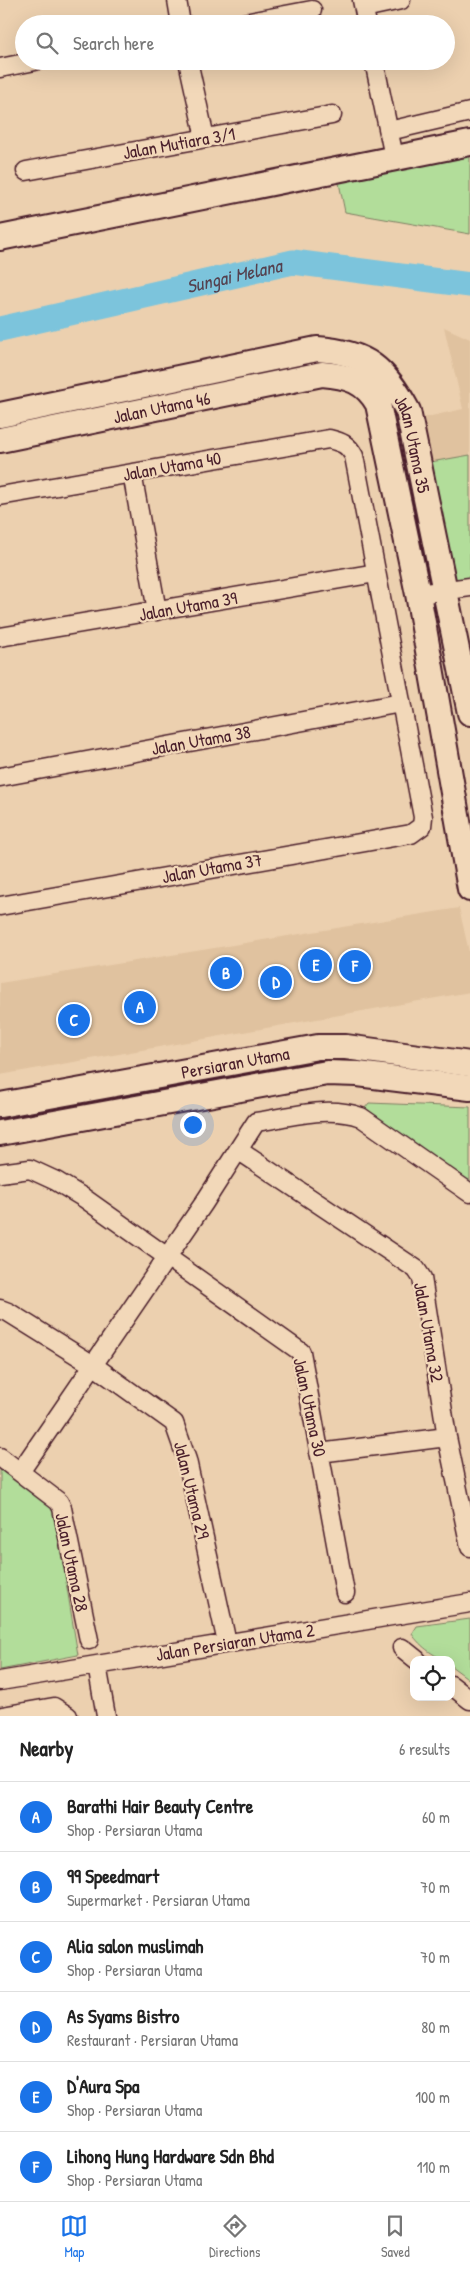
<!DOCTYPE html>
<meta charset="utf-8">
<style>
:root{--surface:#fff;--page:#f2f2f2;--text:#222;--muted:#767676;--line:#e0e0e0;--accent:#1a73e8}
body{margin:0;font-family:"Patrick Hand",sans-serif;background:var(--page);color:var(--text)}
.controls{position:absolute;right:15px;bottom:15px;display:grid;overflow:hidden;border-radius:10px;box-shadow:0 5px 20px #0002}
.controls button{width:45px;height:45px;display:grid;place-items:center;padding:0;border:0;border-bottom:1px solid var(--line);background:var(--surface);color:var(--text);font:25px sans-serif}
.you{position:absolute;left:192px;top:1124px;width:18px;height:18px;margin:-12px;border:4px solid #fff;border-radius:50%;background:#1a73e8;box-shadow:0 0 0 8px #1a73e833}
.badge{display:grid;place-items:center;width:32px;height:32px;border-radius:50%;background:var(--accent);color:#fff;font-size:16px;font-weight:700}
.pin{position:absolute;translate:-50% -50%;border:2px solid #fff;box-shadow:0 1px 5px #0006}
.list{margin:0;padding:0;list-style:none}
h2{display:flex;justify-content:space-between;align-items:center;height:65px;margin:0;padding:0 20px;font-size:21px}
h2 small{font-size:16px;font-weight:400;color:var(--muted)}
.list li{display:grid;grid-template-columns:32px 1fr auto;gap:15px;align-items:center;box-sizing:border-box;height:70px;padding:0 20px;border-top:1px solid var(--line)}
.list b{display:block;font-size:19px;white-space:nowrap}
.list p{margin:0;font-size:16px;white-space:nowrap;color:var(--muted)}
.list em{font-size:16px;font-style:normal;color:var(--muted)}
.icon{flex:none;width:28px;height:28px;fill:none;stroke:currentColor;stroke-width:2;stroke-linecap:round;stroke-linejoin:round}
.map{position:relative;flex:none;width:470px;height:1716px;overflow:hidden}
.search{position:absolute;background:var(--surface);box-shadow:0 5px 20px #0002;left:15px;right:15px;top:15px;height:55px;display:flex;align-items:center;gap:12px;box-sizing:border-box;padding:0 18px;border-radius:28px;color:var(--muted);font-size:19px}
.sheet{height:485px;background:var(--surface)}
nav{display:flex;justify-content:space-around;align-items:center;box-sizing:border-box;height:70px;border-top:1px solid var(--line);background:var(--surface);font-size:14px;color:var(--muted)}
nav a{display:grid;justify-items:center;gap:2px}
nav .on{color:var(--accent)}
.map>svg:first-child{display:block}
.built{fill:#e0c29f}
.green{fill:#b2dd9a;stroke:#7e7e62}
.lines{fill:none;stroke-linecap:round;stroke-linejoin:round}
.river{stroke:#7bc4dc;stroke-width:25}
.street-casing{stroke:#4a1f2b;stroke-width:21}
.secondary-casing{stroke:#4a1f2b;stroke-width:28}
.street{stroke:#f2d8b9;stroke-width:18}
.secondary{stroke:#f2d8b9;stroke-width:24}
.labels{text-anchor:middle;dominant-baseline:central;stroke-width:4.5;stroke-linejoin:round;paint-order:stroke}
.street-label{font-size:18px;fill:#4a1f2b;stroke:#f2d8b9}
.water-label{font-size:19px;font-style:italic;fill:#54404e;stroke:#f2d8b9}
</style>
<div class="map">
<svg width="470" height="1716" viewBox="0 0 470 1716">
<rect width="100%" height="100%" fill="#ecd0af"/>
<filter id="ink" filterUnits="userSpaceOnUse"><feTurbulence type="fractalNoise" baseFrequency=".02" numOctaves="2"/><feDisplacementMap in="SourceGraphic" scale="10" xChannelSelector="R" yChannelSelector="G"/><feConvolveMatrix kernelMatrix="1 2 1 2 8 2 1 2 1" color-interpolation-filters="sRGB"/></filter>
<g filter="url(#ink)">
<path class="built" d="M444,327L470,339V455L425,463L418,419L463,409Z
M459,908L470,956V992L0,1075V983Z"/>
<path class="green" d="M470,153V234L345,212L338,178Z
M470,455V579L459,581L452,577L425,463Z
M369,1103L470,1107V1184L365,1108Z
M0,1469L54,1509L78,1655L0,1670Z
M470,1619V1680L451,1666V1660C437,1660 420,1646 412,1634L417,1626Z"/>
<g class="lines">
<path class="river" id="s1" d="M0,329L293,262L470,285"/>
<g class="street-casing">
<path id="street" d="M177,0L181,24
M362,0L367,24
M364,8L401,0
M239,24L312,10
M188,61L205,138
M374,61L394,157
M0,68L35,61
M389,131L470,112
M26,171L332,115
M132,473L157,611
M0,496L329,439C341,442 348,444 354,456L423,817L422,826L411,834L0,906
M418,594L470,587
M0,637L376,573
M0,777L401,703
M238,1150L416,1269L422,1278L447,1437L470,1547
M0,1173L30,1169L56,1181L84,1198L301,1352L345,1593
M0,1309L8,1312L93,1365L174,1423L187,1460L227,1643
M319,1453L447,1437
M0,1457L59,1502L62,1508L89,1640
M20,1472L204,1203L256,1122C289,1117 328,1105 361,1117L470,1193
M402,1648L417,1660
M97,1665L106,1716
M0,1681L470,1603
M451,1685L470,1700
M2,1716L54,1707L68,1716"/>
</g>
<g class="secondary-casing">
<g id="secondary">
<path d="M0,238L470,143"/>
<path id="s2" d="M0,415L317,349C367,352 385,369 408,411L470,713"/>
<path id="s3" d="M0,440L322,374C348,376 365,381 378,404L418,594L470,889"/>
<path id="s4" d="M0,1105L318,1047H346L470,1064"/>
<path d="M0,1133L327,1073L358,1074L470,1088"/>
</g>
</g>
<use href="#street" class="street"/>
<use href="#secondary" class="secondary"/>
</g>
</g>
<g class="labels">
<g class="street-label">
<text transform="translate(179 143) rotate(-10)">Jalan Mutiara 3/1</text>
<text stroke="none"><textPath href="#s3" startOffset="165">Jalan Utama 46</textPath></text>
<text stroke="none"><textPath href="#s2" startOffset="474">Jalan Utama 35</textPath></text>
<text transform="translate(172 466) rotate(-10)">Jalan Utama 40</text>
<text transform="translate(188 606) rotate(-10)">Jalan Utama 39</text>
<text transform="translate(201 740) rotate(-10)">Jalan Utama 38</text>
<text transform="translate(212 868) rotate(-10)">Jalan Utama 37</text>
<text stroke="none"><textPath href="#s4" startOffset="239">Persiaran Utama</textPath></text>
<text transform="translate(429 1332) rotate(80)">Jalan Utama 32</text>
<text transform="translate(310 1407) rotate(78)">Jalan Utama 30</text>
<text transform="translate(192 1490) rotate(76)">Jalan Utama 29</text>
<text transform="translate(72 1562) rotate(78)">Jalan Utama 28</text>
<text transform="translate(235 1642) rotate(-9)">Jalan Persiaran Utama 2</text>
</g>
<g class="water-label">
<text stroke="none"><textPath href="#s1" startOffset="240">Sungai Melana</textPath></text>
</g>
</g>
</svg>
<div class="controls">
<button><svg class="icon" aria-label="locate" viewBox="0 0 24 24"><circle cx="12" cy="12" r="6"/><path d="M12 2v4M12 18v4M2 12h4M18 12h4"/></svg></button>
</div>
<div class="you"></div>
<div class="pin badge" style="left:140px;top:1007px">A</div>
<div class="pin badge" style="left:226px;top:973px">B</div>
<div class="pin badge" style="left:74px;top:1020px">C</div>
<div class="pin badge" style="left:276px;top:982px">D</div>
<div class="pin badge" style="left:316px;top:965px">E</div>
<div class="pin badge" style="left:355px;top:966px">F</div>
<div class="search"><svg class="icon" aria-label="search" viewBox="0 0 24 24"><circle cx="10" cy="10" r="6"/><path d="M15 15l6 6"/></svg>Search here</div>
</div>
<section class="sheet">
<h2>Nearby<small>6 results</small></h2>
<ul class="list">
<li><span class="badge">A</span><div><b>Barathi Hair Beauty Centre</b><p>Shop · Persiaran Utama</p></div><em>60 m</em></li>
<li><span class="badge">B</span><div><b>99 Speedmart</b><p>Supermarket · Persiaran Utama</p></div><em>70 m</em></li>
<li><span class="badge">C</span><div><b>Alia salon muslimah</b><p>Shop · Persiaran Utama</p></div><em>70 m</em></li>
<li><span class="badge">D</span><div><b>As Syams Bistro</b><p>Restaurant · Persiaran Utama</p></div><em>80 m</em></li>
<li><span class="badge">E</span><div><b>D'Aura Spa</b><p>Shop · Persiaran Utama</p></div><em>100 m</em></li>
<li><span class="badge">F</span><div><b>Lihong Hung Hardware Sdn Bhd</b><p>Shop · Persiaran Utama</p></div><em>110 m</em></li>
</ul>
</section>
<nav>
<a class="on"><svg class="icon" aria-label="map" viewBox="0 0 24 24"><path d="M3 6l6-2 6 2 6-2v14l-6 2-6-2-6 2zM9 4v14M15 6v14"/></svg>Map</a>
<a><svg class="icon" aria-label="directions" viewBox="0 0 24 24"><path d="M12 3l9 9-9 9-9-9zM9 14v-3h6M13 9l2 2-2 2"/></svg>Directions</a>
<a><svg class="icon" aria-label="saved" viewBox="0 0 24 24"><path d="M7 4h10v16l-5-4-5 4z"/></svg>Saved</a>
</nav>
